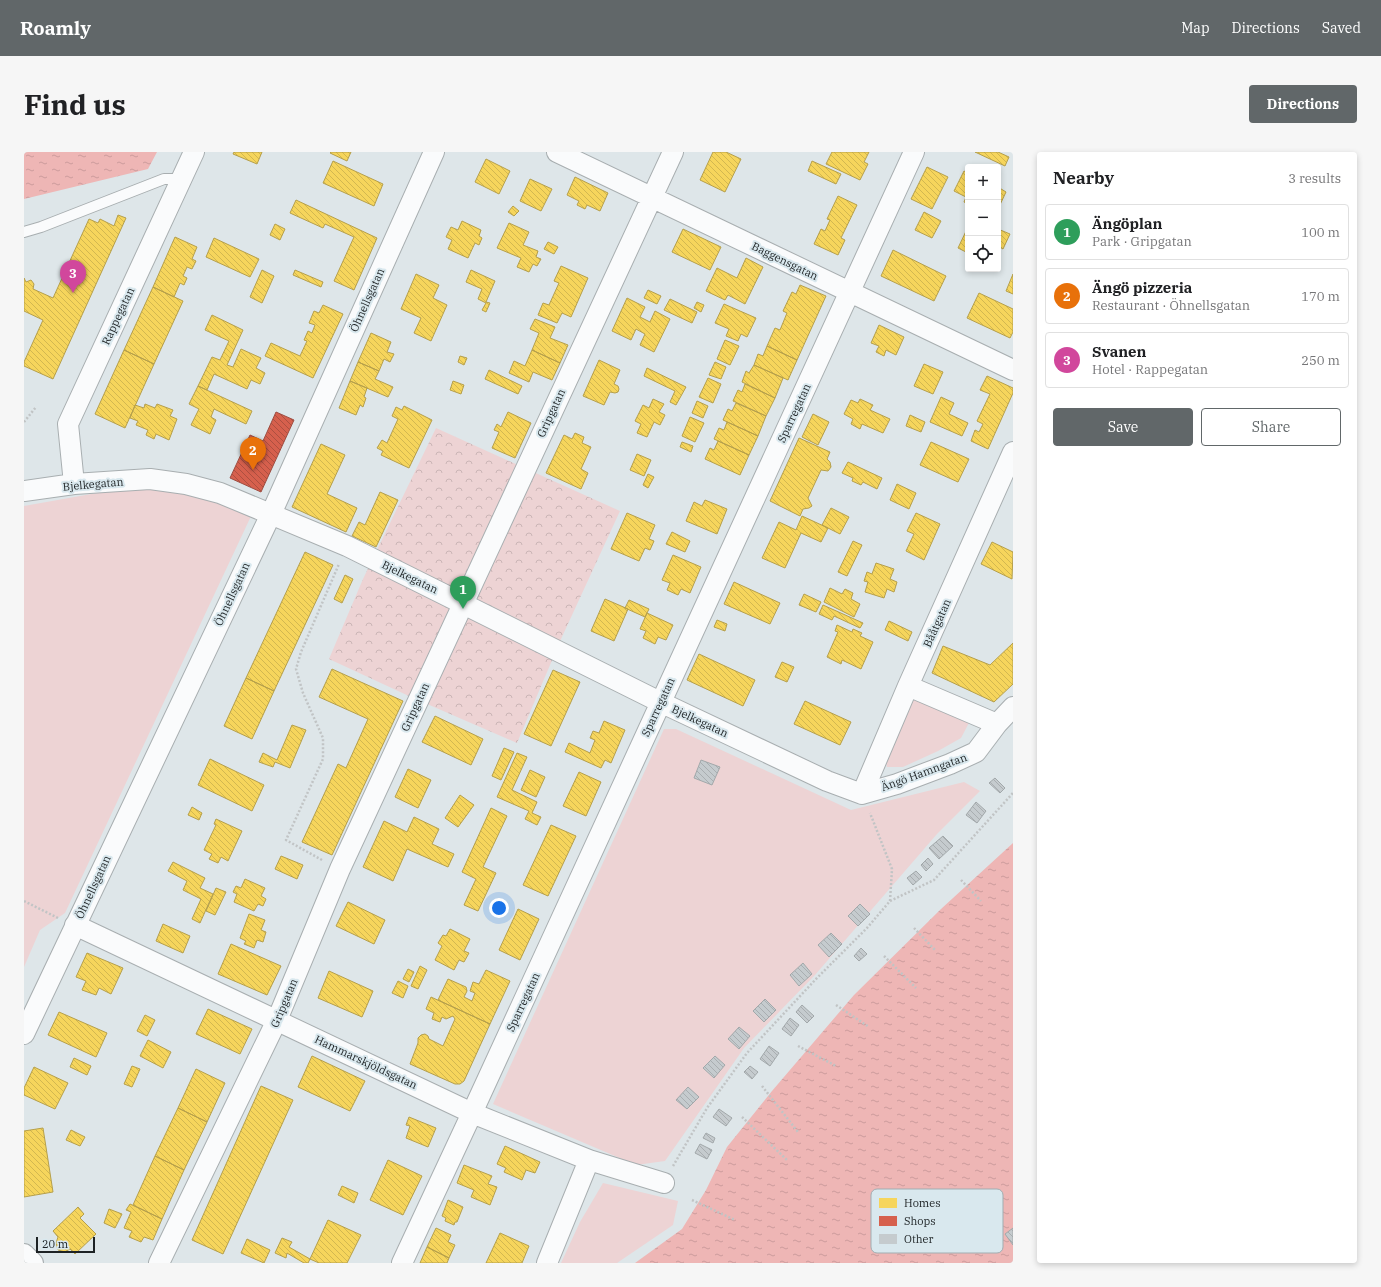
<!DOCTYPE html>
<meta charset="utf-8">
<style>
:root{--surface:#fff;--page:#f6f6f6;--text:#202124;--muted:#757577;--line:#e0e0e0;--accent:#616769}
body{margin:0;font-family:"IBM Plex Serif",serif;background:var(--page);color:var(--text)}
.controls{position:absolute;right:12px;top:12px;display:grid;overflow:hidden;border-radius:4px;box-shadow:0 2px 6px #0003}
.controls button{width:36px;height:36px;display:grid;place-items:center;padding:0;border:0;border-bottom:1px solid var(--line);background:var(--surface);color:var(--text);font:20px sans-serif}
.scale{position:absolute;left:12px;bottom:10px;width:59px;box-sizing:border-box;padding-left:4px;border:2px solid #1d2224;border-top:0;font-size:11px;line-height:14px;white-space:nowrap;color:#1d2224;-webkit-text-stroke:3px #d9e8ee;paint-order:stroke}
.you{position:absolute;left:475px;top:756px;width:14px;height:14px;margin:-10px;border:3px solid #fff;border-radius:50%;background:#1a73e8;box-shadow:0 0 0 6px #1a73e833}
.badge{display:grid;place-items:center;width:26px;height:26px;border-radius:50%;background:var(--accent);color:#fff;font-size:13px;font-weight:700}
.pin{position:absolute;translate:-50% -33px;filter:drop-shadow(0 1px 2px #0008)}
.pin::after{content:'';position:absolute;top:21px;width:14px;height:12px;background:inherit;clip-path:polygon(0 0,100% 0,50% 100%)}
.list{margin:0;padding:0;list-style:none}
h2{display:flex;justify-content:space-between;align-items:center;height:52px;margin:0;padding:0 16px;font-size:17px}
h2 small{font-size:13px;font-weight:400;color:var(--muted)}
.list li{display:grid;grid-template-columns:26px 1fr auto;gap:12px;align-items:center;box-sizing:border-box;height:56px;margin:0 8px 8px;padding:0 8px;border:1px solid var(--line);border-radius:4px}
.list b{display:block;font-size:15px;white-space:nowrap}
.list p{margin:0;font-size:13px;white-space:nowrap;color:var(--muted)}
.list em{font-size:13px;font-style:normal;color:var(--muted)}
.actions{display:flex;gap:8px;padding:12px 16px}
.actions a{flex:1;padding:9px 0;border:1px solid var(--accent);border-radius:4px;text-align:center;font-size:14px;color:var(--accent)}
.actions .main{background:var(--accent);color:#fff}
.icon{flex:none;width:22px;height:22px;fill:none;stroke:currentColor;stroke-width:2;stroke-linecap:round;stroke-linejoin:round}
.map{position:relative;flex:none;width:989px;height:1111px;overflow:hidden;border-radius:4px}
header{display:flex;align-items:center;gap:24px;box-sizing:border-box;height:56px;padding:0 20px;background:var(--accent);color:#fff}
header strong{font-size:19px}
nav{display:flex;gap:22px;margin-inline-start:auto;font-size:14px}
.intro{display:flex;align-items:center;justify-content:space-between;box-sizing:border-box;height:96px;padding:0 24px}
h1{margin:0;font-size:28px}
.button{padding:10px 18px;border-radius:4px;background:var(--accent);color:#fff;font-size:14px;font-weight:700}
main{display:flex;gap:24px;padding:0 24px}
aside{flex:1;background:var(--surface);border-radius:4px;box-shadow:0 2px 6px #0003}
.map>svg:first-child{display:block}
.grass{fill:#edd3d4}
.park{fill:url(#park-crowns)}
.water{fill:url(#water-ripples)}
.homes{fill:url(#homes-back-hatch);stroke:#b59f4b}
.shops{fill:url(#shops-back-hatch);stroke:#9e4d41}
.building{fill:url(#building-back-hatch);stroke:#a2a8aa}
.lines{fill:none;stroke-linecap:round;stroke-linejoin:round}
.service-casing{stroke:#a8aeb0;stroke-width:12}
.minor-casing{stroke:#a8aeb0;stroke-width:22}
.path{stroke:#c1c4c5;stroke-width:2.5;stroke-dasharray:2 2;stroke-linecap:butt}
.service{stroke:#fafbfc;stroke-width:10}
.minor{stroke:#fafbfc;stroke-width:20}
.labels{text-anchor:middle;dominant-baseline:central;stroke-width:4;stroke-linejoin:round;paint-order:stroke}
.street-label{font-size:11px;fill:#1d2224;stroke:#d9e8ee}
.key{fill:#d9e8ee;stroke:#a1adb1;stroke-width:1}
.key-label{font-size:11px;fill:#1d2224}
</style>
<header>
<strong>Roamly</strong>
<nav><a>Map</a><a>Directions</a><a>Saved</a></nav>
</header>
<div class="intro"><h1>Find us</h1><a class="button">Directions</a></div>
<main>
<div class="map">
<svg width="989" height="1111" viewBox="0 0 989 1111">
<defs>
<pattern id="park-crowns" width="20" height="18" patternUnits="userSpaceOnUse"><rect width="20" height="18" fill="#edd3d4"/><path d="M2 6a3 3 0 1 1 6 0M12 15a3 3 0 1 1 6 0" fill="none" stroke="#cbb5b6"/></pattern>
<pattern id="water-ripples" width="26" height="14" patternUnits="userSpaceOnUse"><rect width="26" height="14" fill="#eeb6b5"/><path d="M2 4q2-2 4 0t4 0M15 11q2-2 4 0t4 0" fill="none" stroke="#cc9c9c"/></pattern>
<pattern id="homes-back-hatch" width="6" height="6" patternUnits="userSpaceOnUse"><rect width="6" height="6" fill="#f6d55c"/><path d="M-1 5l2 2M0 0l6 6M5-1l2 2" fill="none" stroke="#d2b750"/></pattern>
<pattern id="shops-back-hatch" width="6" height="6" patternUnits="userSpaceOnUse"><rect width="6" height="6" fill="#d6604d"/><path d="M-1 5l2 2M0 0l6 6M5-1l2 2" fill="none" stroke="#ad4f40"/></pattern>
<pattern id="building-back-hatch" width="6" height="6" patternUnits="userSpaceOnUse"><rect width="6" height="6" fill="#c5cbce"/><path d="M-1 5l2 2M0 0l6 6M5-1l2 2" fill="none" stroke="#a9aeb1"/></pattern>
</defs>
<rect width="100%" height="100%" fill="#dee6e9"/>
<path class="grass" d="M129,331L228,362L41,761L16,778L0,815V354Z
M896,545L947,567L937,586L914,599L879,615H863L861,606L888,549Z
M640,577H652L827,658L940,630L956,639L913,682L791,823L720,896L641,1009L612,1013L469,952Z
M579,1031L654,1049L649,1073L593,1111H537L556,1070Z"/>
<path class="park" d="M412,276L596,359L537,487L493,591L387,545L305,507L339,427Z"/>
<path class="water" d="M0,0H133L124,17L0,47Z
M989,691V1111H611L658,1077L682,1038L703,995L748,939L830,843L917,757Z"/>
<path class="homes" d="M210,0H238L233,12L209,2Z
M307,0H327L323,9L306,1Z
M689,0H702L717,7L701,40L676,28Z
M808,0H845L840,10L844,12L836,28L802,12Z
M951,0H974L985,5L981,14Z
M462,7L486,19L475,42L451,30Z
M309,9L359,32L350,54L299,31Z
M788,9L817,22L812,32L784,19Z
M903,15L924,25L908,57L887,47Z
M940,19L944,21V52L940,50L942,45L930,39Z
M551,25L584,41L576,59L563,53L561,57L553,53L555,49L543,43Z
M506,27L528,37L517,59L496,49Z
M974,35L982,40L974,57Z
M814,44L833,53L817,86L821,88L814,103L790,92L797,77L801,79L806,68L803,67Z
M272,48L353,86L330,138L310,129L330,85L301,72L299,76L266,61Z
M489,54L495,59L490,64L484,60Z
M900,60L917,69L908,86L891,78Z
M94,63L102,66L29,227L0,214V210L19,168L0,159V126L2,130L7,128L10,132L9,137L29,146L65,67L74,71L76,67L90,74Z
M438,69L457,78L455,84L458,86L455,93L451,91L444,106L424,97L428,88L422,85L427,75L434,78Z
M485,71L505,80L499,93L514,99L512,105L517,107L513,114L509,112L505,120L493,115L497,106L473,96Z
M251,72L261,77L256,88L246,83Z
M944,75V101L934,96Z
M659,77L697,95L686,118L648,100Z
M974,77L986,82L979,97L974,94Z
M151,85L173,95L168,107L172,109L168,117L163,115L159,124L163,126L160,133L156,131L150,145L129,135Z
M190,86L235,107L226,125L182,105Z
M524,90L534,95L530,102L520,97Z
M869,98L922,124L910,149L857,124Z
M722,106L739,115L721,152L704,143L701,148L682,139L693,116L713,126Z
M537,114L564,126L547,165L538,161L533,171L514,163L519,151L525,153L535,131L530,129Z
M238,118L250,124L238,151L226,145Z
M271,118L299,130L297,135L269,123Z
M447,118L471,129L462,150L466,151L462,160L458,158L462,151L454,147L458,137L442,130Z
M392,122L415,133L409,146L423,153L407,189L390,181L397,166L377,157Z
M989,122V142L982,139Z
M776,133L802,144L773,208L743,194L751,176L756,178L763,161L759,159L768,140L772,142Z
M129,135L159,149L130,212L100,198Z
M624,138L637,144L633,152L620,146Z
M955,141L989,157V180L986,186L943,166Z
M603,146L621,155L616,165L626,170L631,159L646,167L630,200L616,193L621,182L612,177L607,188L588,179Z
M646,147L673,160L668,171L640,158Z
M673,150L680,153L677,160L670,156Z
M700,152L732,166L723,185L717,182L714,189L702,184L705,177L691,171Z
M299,153L319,162L289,226L241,204L247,191L276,204L283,189L280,188L284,179L288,181L291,173L285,171L290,159L295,161Z
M188,163L219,178L203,213L209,215L217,197L237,206L232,216L241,221L236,232L227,228L223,237L190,222L183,238L174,234L188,205L196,208L205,189L181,178Z
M511,167L531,175L526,186L544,193L536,211L508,198L515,181L506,177Z
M855,173L880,185L872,203L862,198L860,204L852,200L855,194L847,191Z
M347,181L367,190L363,200L370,202L366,210L360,207L355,219L334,210Z
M701,188L715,194L706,213L693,207Z
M743,194L773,208L764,228L730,213L734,202L739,204Z
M100,198L130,212L101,276L71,262Z
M508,198L536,211L528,228L509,220L505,230L485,221L490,209L501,214Z
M436,204L443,206L440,213L434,210Z
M575,208L596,218L590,232L594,234L595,237L594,240L591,241L586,240L580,253L559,244Z
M334,210L355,219L351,227L369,235L364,245L326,229Z
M691,210L702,215L697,227L685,223Z
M900,212L919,220L909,242L890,234Z
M730,213L759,226L751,246L718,230L722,219L725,221Z
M623,216L662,235L652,253L646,250L651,239L620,224Z
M465,218L498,234L494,242L461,227Z
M963,224L989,236V241L964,297L947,289L951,278L955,280L959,272L953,269L966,242L956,238Z
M684,226L697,232L689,251L675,245Z
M326,229L343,236L340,245L342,246L339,255L336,253L332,263L315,256Z
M429,229L440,233L437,242L426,238Z
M721,232L751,246L742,264L709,249L714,238L718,240Z
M174,234L228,259L222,272L190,257L187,265L192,268L186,282L167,273L175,257L165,252Z
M917,245L930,251L925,262L944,271L938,284L906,270Z
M629,247L640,252L635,260L641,263L636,273L630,270L623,285L613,281L617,272L611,269L619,253L625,256Z
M836,247L849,253L846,258L866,267L859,281L838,272L836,277L827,272L829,267L820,262L827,248L834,251Z
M673,249L684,254L679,266L668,261Z
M712,251L742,264L734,284L699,268L704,257L708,259Z
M121,252L131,256L133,252L149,258L146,264L153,267L145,288L132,282L130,287L122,283L124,278L112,273L114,269L106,266L111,253L120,256Z
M380,254L408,268L385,316L357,303L359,299L353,296L358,288L363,291L374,267L368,264L372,255L378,258Z
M484,260L507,271L491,306L468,296L475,280L470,278L473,272L477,275Z
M789,262L805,270L794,293L778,285Z
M886,263L901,270L897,280L882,274Z
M666,265L680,271L671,290L658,284Z
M703,270L734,284L725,303L690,287L695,276L700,278Z
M551,281L560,285L558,291L567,295L557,317L564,321L557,337L522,321L540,283L548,287Z
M775,286L806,300L803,307L806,310L807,315L804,319L797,318L784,346L788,354L785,356L779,357L776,364L746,349Z
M694,289L725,303L716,323L681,307L686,296L690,298Z
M658,290L669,294L667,300L656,295Z
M907,290L945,307L934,330L896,313Z
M297,292L321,303L303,342L333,356L322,380L268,355Z
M613,302L627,308L620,324L606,318Z
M824,310L858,326L853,337L839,330L837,333L828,329L829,326L818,321Z
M624,322L630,325L624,336L619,333Z
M873,332L892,341L885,357L866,348Z
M356,340L374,348L352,395L328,384L335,370L341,373Z
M681,348L703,357L693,382L662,369L670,350L678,354Z
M807,356L825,365L816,382L798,373Z
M603,361L631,373L625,387L630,389L626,398L621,396L615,409L587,397Z
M892,361L916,372L900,408L882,399L890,382L883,379Z
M778,364L804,376L797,390L777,381L761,416L738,406L755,370L772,378Z
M648,380L666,389L661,400L642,392Z
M829,389L838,393L823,424L814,420Z
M968,390L989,400L988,427L957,412Z
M281,400L309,413L250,539L222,526Z
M649,403L677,415L666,441L657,437L654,443L643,438L646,431L638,428Z
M852,411L870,417L866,427L873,430L870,440L863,437L860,446L841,440L844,430L840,429L843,420L848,422Z
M321,423L329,427L318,451L310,447Z
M710,430L756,451L746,472L700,452Z
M806,436L818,442L821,437L829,441L827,447L836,452L830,465L800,450Z
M780,442L797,450L792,460L775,453Z
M581,447L604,457L590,489L567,479Z
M605,448L625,457L621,465L601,456Z
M799,453L839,471L836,476L810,464L808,468L795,462Z
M623,461L649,473L642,488L634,485L631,492L619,486L622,479L616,477Z
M693,468L703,472L701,479L690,475Z
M865,469L888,480L884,489L861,478Z
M813,473L828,480L829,477L838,481L836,484L849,490L837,517L818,508L817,512L803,505L814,480L811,479Z
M989,491V532L970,550L908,521L919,494L966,513Z
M675,502L731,528L719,554L663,528Z
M758,510L770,515L763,530L751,525Z
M308,517L379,549L308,703L278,690L314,612L322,616L344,567L295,545Z
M529,518L556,530L527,594L500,582Z
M222,526L250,539L228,587L200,574Z
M781,549L827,570L816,593L770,572Z
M411,564L459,587L447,613L398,590Z
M580,569L601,578L587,611L581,608L577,616L541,600L545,591L566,601L571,588L566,586L569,579L575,581Z
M268,573L282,578L266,616L251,610L249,615L235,610L239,601L253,608Z
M480,596L490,600L477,628L468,624Z
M493,601L503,605L488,638L513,650L508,661L517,665L513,673L501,667L505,659L473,645Z
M186,607L240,633L228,659L174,633Z
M384,617L407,628L394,656L371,645Z
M506,618L521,625L512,645L497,638Z
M555,620L577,630L562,664L539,654Z
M436,643L450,653L434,675L421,666Z
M168,655L178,661L175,668L164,663Z
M467,656L483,664L459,715L472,721L454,759L440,753L452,727L438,720Z
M390,665L415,677L408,692L430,702L424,715L383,697L369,729L339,715L360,669L383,680Z
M192,667L218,679L204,709L197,705L194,711L185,707L188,702L180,698L192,673L190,672Z
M527,673L552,684L524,744L499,733Z
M257,704L279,713L273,727L251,717Z
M149,710L181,726L176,736L189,742L176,771L168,767L177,747L159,738L163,729L144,719Z
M221,727L241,736L237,744L242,747L239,754L234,752L230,759L210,750L213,742L209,740L212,734L217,736Z
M192,736L202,740L191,763L182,759Z
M324,750L361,768L350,792L312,774Z
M494,757L515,767L496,808L475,798Z
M225,762L241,768L237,778L242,780L239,790L233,788L230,796L220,792L222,789L216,786Z
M139,772L166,784L159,801L132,789Z
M426,777L446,787L440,799L445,801L440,810L435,808L430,818L411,808L418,794L414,791L419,783L422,784Z
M207,792L257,814L243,843L194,822Z
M63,801L99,816L87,842L75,836L72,843L58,838L62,829L52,825Z
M396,814L403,818L394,837L387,834Z
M384,817L390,820L385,830L379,827Z
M462,818L486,829L466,872L414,848L424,827L442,835L443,839L440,845L448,849L451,841L446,839L449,830L455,832Z
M305,819L349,839L338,865L294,846Z
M374,829L384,834L379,846L368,841Z
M407,845L466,872L440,929L436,932H431L386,912L394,891V886L397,883L401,882L404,884L405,887L419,894L431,867L429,864L422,867L418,865L416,870L408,867L410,861L402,857Z
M184,857L228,877L216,902L172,882Z
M35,860L83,881L72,905L24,883Z
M121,863L131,868L123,884L113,879Z
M124,888L147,900L139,916L116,904Z
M288,904L341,929L326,959L274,935Z
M50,906L67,914L63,923L46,915Z
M108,914L116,917L108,935L100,932Z
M10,915L44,931L31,957L0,943V936Z
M172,917L201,931L183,970L154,956Z
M237,934L269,948L199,1102L168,1088Z
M154,956L183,970L160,1018L131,1004Z
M385,965L412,976L404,995L382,986L386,974L382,973Z
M19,976L29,1040L0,1045V979Z
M47,978L61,985L56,994L42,988Z
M481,994L516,1010L511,1021L502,1018L498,1028L480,1020L482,1016L473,1012Z
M131,1004L160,1018L138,1067L109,1053Z
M364,1008L398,1024L379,1063L346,1048Z
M440,1013L468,1024L464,1032L473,1035L466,1053L447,1045L450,1038L433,1031Z
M318,1034L334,1041L330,1051L314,1043Z
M424,1048L439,1055L433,1070H431L430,1073L421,1069L422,1066L418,1064Z
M106,1052L138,1067L129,1088L120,1085L117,1090L105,1085L108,1079L100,1076L107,1060L102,1058Z
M54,1055L60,1062L56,1066L72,1082L51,1102L46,1097L41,1100L34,1098L32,1091L34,1085L29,1079Z
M85,1057L98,1062L91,1076L80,1071Z
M304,1068L337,1083L323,1111H295L286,1107Z
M412,1076L427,1083L424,1090L431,1093L425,1106L403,1095Z
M476,1081L505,1094L498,1111H462Z
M258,1086L268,1090L265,1095L286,1107L284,1111H280L263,1101L262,1106L251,1101Z
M223,1087L246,1098L240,1111L217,1101Z
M403,1095L425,1106L423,1111H396Z"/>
<path class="shops" d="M252,260L270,268L237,340L206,326L226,283L239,289Z"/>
<path class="building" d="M677,608L696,615L688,633L670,626Z
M971,626L981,636L976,641L965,631Z
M952,650L962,659L953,671L942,663Z
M919,684L929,694L915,707L905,696Z
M904,706L909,712L902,719L897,713Z
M892,719L898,725L889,733L883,726Z
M836,752L846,762L834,774L824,764Z
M807,781L818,792L805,805L794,793Z
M837,796L843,802L835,809L830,804Z
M779,811L788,822L775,834L766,823Z
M741,847L752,858L740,870L729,859Z
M778,853L790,864L783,871L772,860Z
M766,866L775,873L767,884L758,877Z
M715,875L726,884L715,897L704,887Z
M745,894L755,901L746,914L736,907Z
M691,904L701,913L690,926L679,916Z
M726,914L734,920L728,927L720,920Z
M664,935L675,945L663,957L652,948Z
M695,957L708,966L702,974L689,965Z
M682,981L691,986L689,991L679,986Z
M676,992L688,998L683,1007L671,1001Z
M989,1076V1093L981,1082Z"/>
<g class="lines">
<g class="service-casing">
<path id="service" d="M0,80L17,75L140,27H157"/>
</g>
<g class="minor-casing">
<path id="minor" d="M533,0L989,218
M50,332L44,272L170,0
M0,339L50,332L126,327L162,332L196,341L323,394L636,550L803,629L838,642
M884,534L973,572
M838,642L884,534L989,300
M838,642L873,632L926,612L952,600L973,572L989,555
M51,773L448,961L565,1008L640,1031
M0,882L247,362L410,0
M0,1102L9,1111
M135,1111L253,868L316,717L649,0
M378,1111L448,961L890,0
M523,1111L565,1008"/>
</g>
<path class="path" d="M0,270L12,255
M298,708L262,688L299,607V586L279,541L272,517L277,500L315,412
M937,728L957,749
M0,749L34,766
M866,749L910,728L989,641
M890,776L912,799
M860,804L892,836
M812,853L845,875
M774,894L812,914
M738,934L774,980
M718,965L763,1008
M649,1014L683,956L723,901L792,827L843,776L866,749L868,717L846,661
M668,1048L711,1068"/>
<use href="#service" class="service"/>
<use href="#minor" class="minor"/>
</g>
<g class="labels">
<g class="street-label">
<text transform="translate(761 109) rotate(26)">Baggensgatan</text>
<text transform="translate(343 148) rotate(-66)">Öhnellsgatan</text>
<text transform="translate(94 164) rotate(-65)">Rappegatan</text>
<text transform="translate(527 261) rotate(-65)">Gripgatan</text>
<text transform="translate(770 261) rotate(-65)">Sparregatan</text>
<text transform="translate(69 332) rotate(-5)">Bjelkegatan</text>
<text transform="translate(386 425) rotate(26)">Bjelkegatan</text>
<text transform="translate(208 442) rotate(-65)">Öhnellsgatan</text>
<text transform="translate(913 471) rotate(-66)">Bååtgatan</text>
<text transform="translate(391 555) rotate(-65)">Gripgatan</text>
<text transform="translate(634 555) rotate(-65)">Sparregatan</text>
<text transform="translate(676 569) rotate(25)">Bjelkegatan</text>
<text transform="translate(900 620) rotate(-20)">Ängö Hamngatan</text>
<text transform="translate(69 735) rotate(-65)">Öhnellsgatan</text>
<text transform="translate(499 850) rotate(-65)">Sparregatan</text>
<text transform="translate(260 851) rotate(-67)">Gripgatan</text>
<text transform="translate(342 910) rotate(25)">Hammarskjöldsgatan</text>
</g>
</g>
<rect x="847" y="1037" width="132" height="64" rx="6" class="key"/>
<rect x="855" y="1046" width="18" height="10" fill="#f6d55c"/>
<rect x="855" y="1064" width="18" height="10" fill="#d6604d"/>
<rect x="855" y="1082" width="18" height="10" fill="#c5cbce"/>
<g class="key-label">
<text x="880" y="1055">Homes</text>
<text x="880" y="1073">Shops</text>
<text x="880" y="1091">Other</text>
</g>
</svg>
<div class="controls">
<button>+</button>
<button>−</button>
<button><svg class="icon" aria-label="locate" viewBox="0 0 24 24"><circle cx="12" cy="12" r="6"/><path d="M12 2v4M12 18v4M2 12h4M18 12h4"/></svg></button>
</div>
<div class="scale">20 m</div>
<div class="you"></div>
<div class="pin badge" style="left:439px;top:457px;background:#2e9e5b">1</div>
<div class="pin badge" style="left:229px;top:318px;background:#e8710a">2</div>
<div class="pin badge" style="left:49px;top:141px;background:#d1479c">3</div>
</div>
<aside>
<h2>Nearby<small>3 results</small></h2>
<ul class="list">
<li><span class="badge" style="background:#2e9e5b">1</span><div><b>Ängöplan</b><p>Park · Gripgatan</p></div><em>100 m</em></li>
<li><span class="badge" style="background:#e8710a">2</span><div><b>Ängö pizzeria</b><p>Restaurant · Öhnellsgatan</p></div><em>170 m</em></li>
<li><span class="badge" style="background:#d1479c">3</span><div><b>Svanen</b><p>Hotel · Rappegatan</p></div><em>250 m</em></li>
</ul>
<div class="actions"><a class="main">Save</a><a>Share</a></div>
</aside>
</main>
